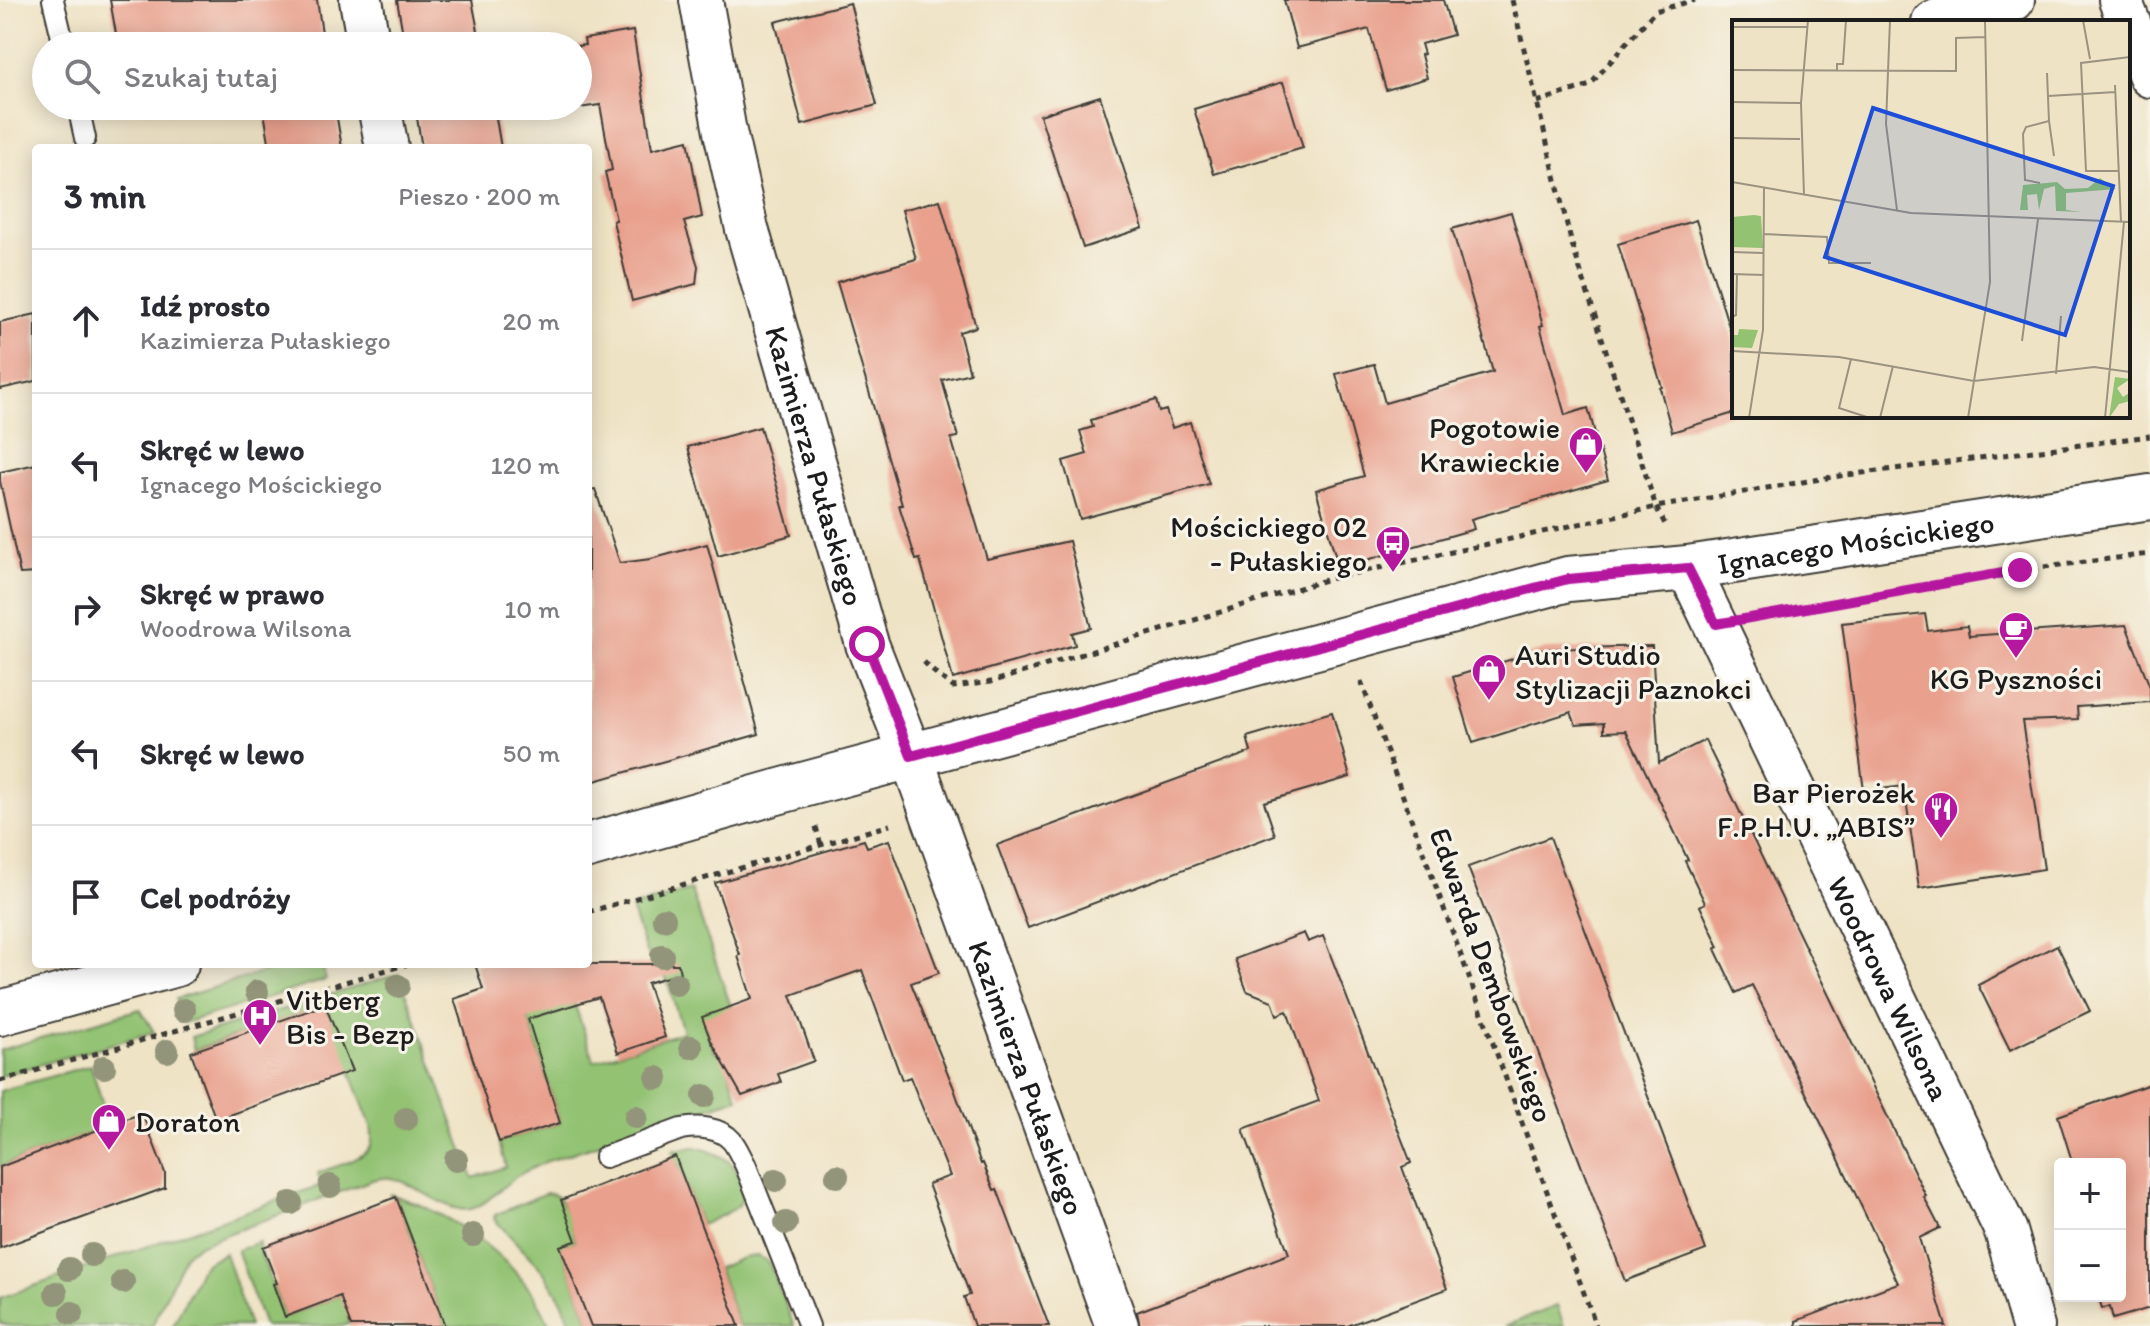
<!DOCTYPE html>
<html lang="pl">
<meta charset="utf-8">
<style>
:root{--surface:#fff;--page:#f2f2f3;--text:#2b2b33;--muted:#7c7c81;--line:#e1e1e2}
body{margin:0;font-family:Itim,sans-serif;background:var(--page);color:var(--text)}
.controls{position:absolute;right:24px;bottom:24px;display:grid;overflow:hidden;border-radius:8px;box-shadow:0 4px 20px #0003}
.controls button{width:72px;height:72px;display:grid;place-items:center;padding:0;border:0;border-bottom:2px solid var(--line);background:var(--surface);color:var(--text);font:40px sans-serif}
.stop{position:absolute;width:24px;height:24px;margin:-18px;border:6px solid #b5179e;border-radius:50%;background:#fff}
.stop.end{background:#b5179e;border-color:#fff;box-shadow:0 2px 8px #0008}
.list{margin:0;padding:0;list-style:none}
h2{display:flex;justify-content:space-between;align-items:center;height:104px;margin:0;padding:0 32px;font-size:34px}
h2 small{font-size:26px;font-weight:400;color:var(--muted)}
.list li{display:grid;grid-template-columns:52px 1fr auto;gap:24px;align-items:center;box-sizing:border-box;height:144px;padding:0 32px;border-top:2px solid var(--line)}
.list b{display:block;font-size:30px;white-space:nowrap}
.list p{margin:0;font-size:26px;white-space:nowrap;color:var(--muted)}
.list em{font-size:26px;font-style:normal;color:var(--muted)}
.icon{flex:none;width:44px;height:44px;fill:none;stroke:currentColor;stroke-width:2;stroke-linecap:round;stroke-linejoin:round}
.map{position:relative;flex:none;width:2150px;height:1326px;overflow:hidden}
.search{position:absolute;background:var(--surface);box-shadow:0 4px 20px #0003;left:32px;top:32px;width:560px;height:88px;display:flex;align-items:center;gap:20px;box-sizing:border-box;padding:0 28px;border-radius:44px;color:var(--muted);font-size:30px}
.panel{position:absolute;background:var(--surface);box-shadow:0 4px 20px #0003;left:32px;top:144px;width:560px;height:824px;border-radius:8px}
.map>svg:first-child{display:block}
.green{fill:#92c272;stroke:#576f47;stroke-width:2}
.building{fill:#e9a08d}
.lines{fill:none;stroke-linecap:round;stroke-linejoin:round}
.service-casing{stroke:#3c3a35;stroke-width:24}
.minor-casing{stroke:#3c3a35;stroke-width:46}
.tertiary-casing{stroke:#3c3a35;stroke-width:48}
.path{stroke:#3c3a35;stroke-width:5;stroke-dasharray:6 6;stroke-linecap:butt}
.service{stroke:#fff;stroke-width:20}
.minor{stroke:#fff;stroke-width:42}
.tertiary{stroke:#fff;stroke-width:44}
.tree{fill:#929579}
.route{stroke:#b5179e;stroke-width:10}
.labels{text-anchor:middle;dominant-baseline:central;stroke-width:6;stroke-linejoin:round;paint-order:stroke}
.poi-label{font-size:30px;fill:#1c1c1c;stroke:#f7f3e8;text-anchor:end}
.street-label{font-size:30px;fill:#1c1c1c;stroke:#f7f3e8}
.inset-road{fill:none;stroke:#9b9381;stroke-width:2}
.view{fill:#1d4ed8;fill-opacity:0.15;stroke:#1d4ed8;stroke-width:4}
.inset-edge{fill:none;stroke:#1c1c1c;stroke-width:4}
</style>
<div class="map">
<svg width="2150" height="1326" viewBox="0 0 2150 1326">
<rect width="100%" height="100%" fill="#f7f3e8"/>
<filter id="ink" filterUnits="userSpaceOnUse"><feTurbulence type="fractalNoise" baseFrequency=".0125" numOctaves="2"/><feDisplacementMap in="SourceGraphic" scale="16" xChannelSelector="R" yChannelSelector="G"/><feConvolveMatrix kernelMatrix="1 2 1 2 8 2 1 2 1" color-interpolation-filters="sRGB"/></filter>
<filter id="wash" filterUnits="userSpaceOnUse"><feTurbulence type="fractalNoise" baseFrequency=".006" numOctaves="4" result="noise"/><feDisplacementMap in="SourceGraphic" scale="32" xChannelSelector="R" yChannelSelector="G"/><feGaussianBlur stdDeviation="1.8" result="paint"/><feColorMatrix in="noise" values="0 0 0 0 0 0 0 0 0 0 0 0 0 0 0 0 0 1.4 0 .05"/><feComposite in="paint" operator="in"/></filter>
<g filter="url(#wash)">
<rect width="100%" height="100%" fill="#efe3c5"/>
<path class="green" d="M691,890L731,1007L706,1028L715,1052L721,1049L738,1098L545,1162C536,1167 525,1171 517,1176C502,1186 488,1204 471,1209C448,1215 414,1181 390,1178C384,1177 378,1179 372,1180L201,1244L188,1252L184,1257L152,1326H10L0,1323V1298L321,1185L318,1173C332,1167 364,1160 371,1146C373,1140 372,1132 371,1126L325,1006L194,1050L191,1037L399,974L473,1178L506,1167L499,1142L560,1123L528,1019L561,964L594,1061L683,1032L667,980L645,950L631,908Z
M290,964H322L326,980L183,1023L176,999Z
M140,1009L154,1032L0,1076V1050Z
M91,1065L109,1126L0,1167V1091Z
M695,1147C718,1152 742,1163 742,1190C743,1196 743,1198 740,1203C732,1213 713,1219 701,1225L672,1150Z
M546,1193C566,1193 570,1224 576,1241L561,1247L591,1326H572L562,1301L543,1271L494,1219L495,1215Z
M389,1194C452,1212 526,1264 550,1326H445L396,1197Z
M259,1242V1249L285,1317L350,1292L358,1314L348,1318L350,1323L342,1326H264L237,1250Z
M225,1253L249,1326H173L200,1270L205,1263Z
M757,1256L766,1260L771,1267L794,1326H739L718,1268L742,1258Z
M1557,1306L1564,1326H1505Z"/>
<g id="blocks">
<path class="building" d="M110,0H317L324,46H167L166,37L118,45Z
M397,0H472L479,36L483,35L485,46H405Z
M1284,0H1443L1453,35L1421,44L1424,54L1421,55L1427,78L1386,90L1369,29L1297,48Z
M850,3L877,105L802,125L775,22Z
M633,31L652,149L688,140L702,217L684,222L698,266L696,284L632,301L613,221L616,220L605,172L612,170L600,105L572,109L571,106H578V46H576L585,45L584,39Z
M1283,82L1303,148L1214,174L1194,109Z
M1100,96L1143,228L1083,248L1040,115Z
M263,106H335L342,148H270Z
M415,106H494L501,148H422Z
M940,200L976,327L959,332L970,373L942,380L958,437L951,438L987,559L1069,541L1091,628L1072,633L1075,645L953,679L920,559L916,560L899,505H902L837,282L916,259L902,210Z
M1511,212L1543,325L1540,326L1565,415L1588,408L1608,480L1471,519L1474,529L1339,568L1316,490L1364,476L1336,374L1374,364L1385,403L1493,372L1452,229Z
M1696,220L1734,343V413L1672,432L1660,388L1662,387L1618,244Z
M36,314V381L0,389V322Z
M1156,400L1159,412L1166,410L1172,428L1190,422L1209,484L1080,519L1063,461L1087,454L1080,431L1093,427L1091,420Z
M760,427L791,535L718,556L688,447Z
M36,464V573L20,574L0,481V472Z
M595,489L620,563L651,559L707,544L759,734L588,783V490Z
M1925,614L1928,631L1967,626L1969,636L2126,625L2150,687V702L2077,707L2078,719L2022,721L2044,869L1919,888L1904,786L1864,791L1842,623Z
M1652,646L1659,763L1705,740L1926,1196L1924,1197L1940,1228L1919,1238L1946,1326H1796V1321L1898,1283L1831,1143L1752,985L1736,993L1715,949L1719,947L1700,906L1705,903L1685,861L1688,860L1626,731L1604,732V723L1576,725L1571,712L1473,743L1453,677L1546,649Z
M1332,712L1350,777L1264,802L1275,835L1028,928L997,845L1251,752L1247,737Z
M1550,837L1706,1250L1625,1281L1468,867Z
M864,840L867,847L889,840L939,973L911,983L953,1086L981,1164L983,1163L994,1190L997,1189L1049,1326H974L964,1297L970,1295L928,1184L950,1176L910,1077L902,1080L862,970L791,995L814,1061L778,1074L781,1082L742,1096L711,1041L702,1017L752,999L738,956L740,955L715,883Z
M1304,933L1308,942L1323,936L1411,1163L1402,1167L1447,1289L1347,1326H1140L1137,1312L1289,1254L1243,1129L1319,1101L1287,1011L1277,1015L1272,1001L1247,991L1235,959Z
M2057,945L2090,1011L2010,1050L1978,985Z
M475,964H678L680,973L647,983L665,1037L618,1053L599,997L528,1019L560,1123L499,1142L454,999L483,989Z
M325,1005L352,1071L216,1120L191,1052Z
M2150,1084V1308L2113,1319L2110,1307L2102,1308L2098,1296H2120V1164H2062L2072,1161L2058,1116Z
M142,1113L165,1173V1188L0,1248V1167Z
M675,1156L739,1326H591L560,1246L576,1241L561,1200Z
M396,1197L445,1326H351L340,1296L285,1317L273,1284L277,1283L263,1247Z"/>
</g>
</g>
<g filter="url(#ink)">
<use href="#blocks" fill-opacity="0" stroke="#3c3a35" stroke-width="2"/>
<g class="lines">
<g class="service-casing">
<path id="service" d="M53,0L64,46
M78,106L85,138
M605,1157L681,1129C698,1126 720,1127 732,1141C737,1147 741,1157 745,1164L809,1326"/>
</g>
<g class="minor-casing">
<g id="minor">
<path d="M361,0L369,46"/>
<path id="s1" d="M701,0L725,132L747,229L867,644L911,756L1117,1326"/>
<path d="M2120,0L2150,76"/>
<path d="M1933,22L2013,0"/>
<path d="M379,106L387,148"/>
<path id="s2" d="M1688,568L2006,1231L2033,1326"/>
</g>
</g>
<g class="tertiary-casing">
<g id="tertiary">
<path id="s3" d="M588,846L773,793L1568,579L1688,568L2150,497"/>
<path d="M0,1013L176,964"/>
</g>
</g>
<path class="path" d="M1512,0L1571,241L1656,507L1665,524
M1537,102L1590,85L1655,11L1695,0
M1760,616L2020,570L2150,554
M924,662L934,672L953,687L991,682L1329,579L1656,507L1832,477L2150,436
M1361,681L1596,1326
M816,827L821,845
M588,912L890,825
M0,1081L408,964"/>
<use href="#service" class="service"/>
<use href="#minor" class="minor"/>
<use href="#tertiary" class="tertiary"/>
</g>
<g class="tree">
<circle cx="664" cy="919" r="12"/>
<circle cx="662" cy="956" r="12"/>
<circle cx="676" cy="984" r="12"/>
<circle cx="398" cy="986" r="12"/>
<circle cx="257" cy="992" r="12"/>
<circle cx="184" cy="1010" r="12"/>
<circle cx="691" cy="1047" r="12"/>
<circle cx="167" cy="1051" r="12"/>
<circle cx="104" cy="1067" r="12"/>
<circle cx="657" cy="1078" r="12"/>
<circle cx="704" cy="1096" r="12"/>
<circle cx="636" cy="1117" r="12"/>
<circle cx="406" cy="1119" r="12"/>
<circle cx="456" cy="1160" r="12"/>
<circle cx="837" cy="1176" r="12"/>
<circle cx="776" cy="1180" r="12"/>
<circle cx="330" cy="1186" r="12"/>
<circle cx="291" cy="1203" r="12"/>
<circle cx="786" cy="1223" r="12"/>
<circle cx="473" cy="1235" r="12"/>
<circle cx="92" cy="1255" r="12"/>
<circle cx="69" cy="1269" r="12"/>
<circle cx="123" cy="1282" r="12"/>
<circle cx="56" cy="1293" r="12"/>
<circle cx="72" cy="1313" r="12"/>
</g>
</g>
<g class="lines" filter="url(#ink)">
<path class="route" d="M867,644L911,756L1568,579L1688,568L1716,624L2020,570"/>
</g>
<defs>
<g id="shop-pin" transform="scale(1.8)"><path d="M0 17L-7.5 6A9.5 9.5 0 1 1 7.5 6Z" fill="#b5179e" stroke="#f7f3e8"/><path d="M-5-2.5h2.3a2.7 3.5 0 0 1 5.4 0H5L5.5 6h-11ZM-1.5-2.5h3a1.5 2.3 0 0 0-3 0Z" fill="#fff"/></g>
<g id="bus-pin" transform="scale(1.8)"><path d="M0 17L-7.5 6A9.5 9.5 0 1 1 7.5 6Z" fill="#b5179e" stroke="#f7f3e8"/><path d="M-5-6H5V4H4V6H2V4H-2V6H-4V4H-5ZM-3.5-4V0h7V-4ZM-3.5 1.2v1.5H-2V1.2ZM2 1.2v1.5H3.5V1.2Z" fill="#fff"/></g>
<g id="cafe-pin" transform="scale(1.8)"><path d="M0 17L-7.5 6A9.5 9.5 0 1 1 7.5 6Z" fill="#b5179e" stroke="#f7f3e8"/><path d="M-5.5-4.5H6V0H3Q3 3.5 0 3.5H-2.5Q-5.5 3.5-5.5 0ZM3-3.2v2h1.7v-2ZM-6 4.5H4V6H-6Z" fill="#fff"/></g>
<g id="restaurant-pin" transform="scale(1.8)"><path d="M0 17L-7.5 6A9.5 9.5 0 1 1 7.5 6Z" fill="#b5179e" stroke="#f7f3e8"/><path d="M-5-6h1v4h1v-4h1v4h1v-4h1v5L-1.5 .5V6h-2V.5L-5-1ZM5-6V6H3V1.5H1.5Q1.5-4 5-6Z" fill="#fff"/></g>
<g id="hospital-pin" transform="scale(1.8)"><path d="M0 17L-7.5 6A9.5 9.5 0 1 1 7.5 6Z" fill="#b5179e" stroke="#f7f3e8"/><path d="M-5-5h3v3.5h4V-5h3V5h-3V1.5h-4V5h-3Z" fill="#fff"/></g>
</defs>
<g fill-rule="evenodd">
<use href="#shop-pin" x="1586" y="444"/>
<use href="#bus-pin" x="1393" y="543"/>
<use href="#cafe-pin" x="2016" y="629"/>
<use href="#shop-pin" x="1489" y="671"/>
<use href="#restaurant-pin" x="1941" y="809"/>
<use href="#hospital-pin" x="260" y="1016"/>
<use href="#shop-pin" x="109" y="1121"/>
</g>
<g class="labels">
<g class="poi-label">
<text x="1560" y="427">Pogotowie<tspan x="1560" dy="34">Krawieckie</tspan></text>
<text x="1367" y="526">Mościckiego 02<tspan x="1367" dy="34">- Pułaskiego</tspan></text>
<text x="1515" y="654" text-anchor="start">Auri Studio<tspan x="1515" dy="34">Stylizacji Paznokci</tspan></text>
<text x="2016" y="678" text-anchor="middle">KG Pyszności</text>
<text x="1915" y="792">Bar Pierożek<tspan x="1915" dy="34">F.P.H.U. „ABIS”</tspan></text>
<text x="286" y="999" text-anchor="start">Vitberg<tspan x="286" dy="34">Bis - Bezp</tspan></text>
<text x="135" y="1121" text-anchor="start">Doraton</text>
</g>
<g class="street-label">
<text stroke="none"><textPath href="#s1" startOffset="480">Kazimierza Pułaskiego</textPath></text>
<text stroke="none"><textPath href="#s3" startOffset="1306">Ignacego Mościckiego</textPath></text>
<text transform="translate(1492 975) rotate(70)">Edwarda Dembowskiego</text>
<text stroke="none"><textPath href="#s2" startOffset="466">Woodrowa Wilsona</textPath></text>
<text stroke="none"><textPath href="#s1" startOffset="1128">Kazimierza Pułaskiego</textPath></text>
</g>
</g>
<g transform="translate(1732 20)">
<rect width="398" height="398" fill="#efe3c5"/>
<path d="M368,158L384,169L334,173V190L350,192L324,191L323,166L312,169L307,190L305,174L295,175L296,190H288L291,165L325,162L333,169L356,168ZM22,195L29,196L31,228L0,227V197ZM7,309L26,310L20,328L0,327V315H6ZM383,357L398,359L385,368L391,377L397,373L398,381L387,384L377,398Z" fill="#92c272"/>
<path class="inset-road" d="M158,0L154,104L165,190M351,0L358,39M0,7H75M0,50L224,51V18L253,17M105,51V44H111L114,0M383,65L389,202M316,76L384,72M0,82L69,83M317,101L322,136M0,118L68,119M387,151H354L349,43L398,37M0,162L179,193L398,202M308,163L293,160L291,114L294,107L317,101L315,53M72,175L69,83L76,0M31,214L95,217L97,243H139M0,232L31,233M0,254L32,255M0,297L4,295L5,254M290,321L306,199M0,331L107,337L242,361L362,347L398,352M119,339L107,388L138,398M324,354L329,296M17,398L31,310L32,168M148,398L161,346M236,398L258,262L253,0M373,398L392,202"/>
<path class="view" d="M141,88L381,166L333,315L93,237Z"/>
<rect width="398" height="398" class="inset-edge"/>
</g>
</svg>
<div class="controls">
<button>+</button>
<button>−</button>
</div>
<div class="stop" style="left:867px;top:644px"></div>
<div class="stop end" style="left:2020px;top:570px"></div>
<div class="search"><svg class="icon" aria-label="search" viewBox="0 0 24 24"><circle cx="10" cy="10" r="6"/><path d="M15 15l6 6"/></svg>Szukaj tutaj</div>
<section class="panel">
<h2>3 min<small>Pieszo · 200 m</small></h2>
<ul class="list">
<li><svg class="icon" aria-label="ahead" viewBox="0 0 24 24"><path d="M12 20V5M6 11l6-6 6 6"/></svg><div><b>Idź prosto</b><p>Kazimierza Pułaskiego</p></div><em>20 m</em></li>
<li><svg class="icon" aria-label="left" viewBox="0 0 24 24"><path d="M17 20v-9H6M10 6l-5 5 5 5"/></svg><div><b>Skręć w lewo</b><p>Ignacego Mościckiego</p></div><em>120 m</em></li>
<li><svg class="icon" aria-label="right" viewBox="0 0 24 24"><path d="M7 20v-9h11M14 6l5 5-5 5"/></svg><div><b>Skręć w prawo</b><p>Woodrowa Wilsona</p></div><em>10 m</em></li>
<li><svg class="icon" aria-label="left" viewBox="0 0 24 24"><path d="M17 20v-9H6M10 6l-5 5 5 5"/></svg><div><b>Skręć w lewo</b></div><em>50 m</em></li>
<li><svg class="icon" aria-label="arrive" viewBox="0 0 24 24"><path d="M6 21V4h12l-3 4 3 4H6"/></svg><div><b>Cel podróży</b></div></li>
</ul>
</section>
</div>
